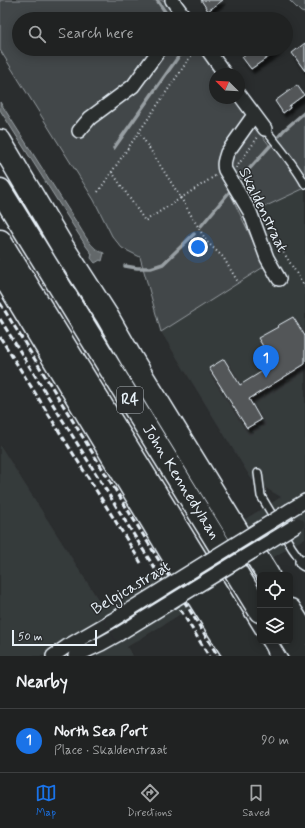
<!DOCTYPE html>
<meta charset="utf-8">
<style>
:root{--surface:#202222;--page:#282a2a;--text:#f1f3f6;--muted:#a2a4a5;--line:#3d3f40;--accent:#1a73e8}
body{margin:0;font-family:Mynerve,sans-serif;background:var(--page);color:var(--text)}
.controls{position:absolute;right:12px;bottom:12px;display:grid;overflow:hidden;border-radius:6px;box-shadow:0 2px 10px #0003}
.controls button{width:36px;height:36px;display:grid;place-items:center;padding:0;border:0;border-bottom:1px solid var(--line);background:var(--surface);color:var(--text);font:20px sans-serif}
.compass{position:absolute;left:209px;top:68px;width:36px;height:36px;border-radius:50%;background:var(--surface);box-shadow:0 2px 10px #0003;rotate:294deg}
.scale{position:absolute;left:12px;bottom:10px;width:85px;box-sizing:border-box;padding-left:4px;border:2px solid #e8f1f8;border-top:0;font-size:11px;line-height:14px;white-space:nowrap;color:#e8f1f8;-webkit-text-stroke:3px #2a2d2e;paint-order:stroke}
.you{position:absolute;left:198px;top:247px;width:14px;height:14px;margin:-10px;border:3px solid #fff;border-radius:50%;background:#1a73e8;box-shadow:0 0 0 6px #1a73e833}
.badge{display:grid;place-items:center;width:26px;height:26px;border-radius:50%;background:var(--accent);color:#fff;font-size:13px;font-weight:700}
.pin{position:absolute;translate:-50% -33px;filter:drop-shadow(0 1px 2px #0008)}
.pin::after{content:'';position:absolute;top:21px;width:14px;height:12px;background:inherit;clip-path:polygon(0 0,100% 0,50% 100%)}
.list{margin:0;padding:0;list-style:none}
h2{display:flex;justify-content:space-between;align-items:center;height:52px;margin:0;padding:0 16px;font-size:17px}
h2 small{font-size:13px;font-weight:400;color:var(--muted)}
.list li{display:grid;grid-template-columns:26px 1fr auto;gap:12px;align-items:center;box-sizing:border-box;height:64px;padding:0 16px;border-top:1px solid var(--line)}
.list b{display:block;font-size:15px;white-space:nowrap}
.list p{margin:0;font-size:13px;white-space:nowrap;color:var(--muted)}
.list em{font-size:13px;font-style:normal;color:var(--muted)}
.icon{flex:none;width:22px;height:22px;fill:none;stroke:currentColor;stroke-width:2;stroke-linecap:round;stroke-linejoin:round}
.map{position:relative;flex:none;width:305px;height:656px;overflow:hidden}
.search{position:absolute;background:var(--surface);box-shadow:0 2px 10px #0003;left:12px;right:12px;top:12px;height:44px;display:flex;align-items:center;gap:10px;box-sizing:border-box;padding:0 14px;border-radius:22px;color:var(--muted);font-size:15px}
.sheet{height:116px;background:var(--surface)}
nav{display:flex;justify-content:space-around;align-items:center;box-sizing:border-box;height:56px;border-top:1px solid var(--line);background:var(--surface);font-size:11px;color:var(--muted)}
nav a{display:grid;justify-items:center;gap:2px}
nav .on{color:var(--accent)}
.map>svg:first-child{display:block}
.built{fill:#363a3b}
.green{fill:#424648;stroke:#959ca0}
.water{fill:#63686b;stroke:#989fa3}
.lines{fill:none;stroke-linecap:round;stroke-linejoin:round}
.stream{stroke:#989fa3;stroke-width:3.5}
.building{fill:#535759;stroke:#e8f1f8;filter:url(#shadow)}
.service-casing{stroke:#e8f1f8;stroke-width:10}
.minor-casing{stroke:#e8f1f8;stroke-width:16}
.trunk-casing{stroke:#e8f1f8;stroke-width:25}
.path{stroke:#e8f1f8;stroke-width:2;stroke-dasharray:1 3;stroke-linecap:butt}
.service{stroke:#2a2d2e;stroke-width:7}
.minor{stroke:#2a2d2e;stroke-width:13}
.trunk{stroke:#2a2d2e;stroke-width:22}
.rail{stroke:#e8f1f8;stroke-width:3;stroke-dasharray:6 3;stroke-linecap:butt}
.minor-bridge-casing{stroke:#e8f1f8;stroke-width:16;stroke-linecap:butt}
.minor-bridge{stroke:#2a2d2e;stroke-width:13}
.labels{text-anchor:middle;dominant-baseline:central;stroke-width:3;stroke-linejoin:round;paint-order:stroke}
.shield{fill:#2a2d2e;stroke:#afb6bb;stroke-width:1}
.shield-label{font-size:15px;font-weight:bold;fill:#e8f1f8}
.street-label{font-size:16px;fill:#e8f1f8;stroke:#2a2d2e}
</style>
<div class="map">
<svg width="305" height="656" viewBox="0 0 305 656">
<defs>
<filter id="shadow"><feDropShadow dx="2.5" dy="4.5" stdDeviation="1" flood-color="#0009"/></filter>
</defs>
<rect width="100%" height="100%" fill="#2a2d2e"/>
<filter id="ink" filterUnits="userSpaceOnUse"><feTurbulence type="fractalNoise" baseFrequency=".025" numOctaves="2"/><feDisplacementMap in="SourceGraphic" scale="8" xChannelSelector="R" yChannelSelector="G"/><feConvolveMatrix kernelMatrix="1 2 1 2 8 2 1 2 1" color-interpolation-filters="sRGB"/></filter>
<g filter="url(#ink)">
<path class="built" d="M305,188V538L127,647L133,656H0V445L103,607L281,497L252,480L161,332L215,262L245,226L264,207Z"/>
<path class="green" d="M0,0H165L178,19H19V49H199L216,74H215V98H233L270,146L284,130L305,112V188L264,207L242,177L225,183L265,266L161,332L140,257L122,248L112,236L94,200L0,50Z
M289,0H305V13L301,12Z"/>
<path class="water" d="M0,102L77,223C84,233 91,250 104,253L102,261L100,260L95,263L91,258L92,254L86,246L0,110Z"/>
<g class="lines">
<path class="stream" d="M157,0L170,19
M279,136L284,130L305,112
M114,148L181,53L182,49
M242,177L270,146
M201,226L231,190
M125,266L137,268H151L163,264L194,234"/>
</g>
<path class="building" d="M201,0H223L208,11Z
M305,43V71L292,53Z
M252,49H280L251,69L242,57Z
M297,85L304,95L289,106L290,108L283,113L275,101Z
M293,317L305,336V364L249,399L261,420L247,428L209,368L224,359L240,385L274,364L258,338L278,327L277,326Z"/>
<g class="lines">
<g class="service-casing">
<path id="service" d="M265,129C279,147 294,164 305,184
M258,473L261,496L292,548L302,562"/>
</g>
<g class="minor-casing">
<path id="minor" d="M172,0L186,19
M207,49L225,74
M239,94L265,129
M254,115L227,153C225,159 223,164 225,170L250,212L267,258L279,279
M79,131L90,118L133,86L160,49
M290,510L305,501
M302,562L305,564
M53,656L66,647L111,621
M75,656L101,644L119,634"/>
</g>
<g class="trunk-casing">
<path id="trunk" d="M0,141L64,249L107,316L131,358L242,539L253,551L268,575
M0,190L260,611
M0,241L256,656
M0,270L193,589L235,656
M290,610L305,634
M290,638L301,656"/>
</g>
<path class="path" d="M236,168L258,137
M112,172L145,221L181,198L139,132
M215,176L181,198L207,242L223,257L238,282
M98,192L195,50
M271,232L305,287"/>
<use href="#service" class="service"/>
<use href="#minor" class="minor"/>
<use href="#trunk" class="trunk"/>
<path class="rail" d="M0,303L218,656
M0,319L209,656
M0,337L121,530L141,563"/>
<g class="minor-bridge-casing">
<path id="minor-bridge" d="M111,621L290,510
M119,634L298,524"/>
</g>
<use href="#minor-bridge" class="minor-bridge"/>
</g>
</g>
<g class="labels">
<rect class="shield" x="117" y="387" width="26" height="26" rx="3"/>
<g class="shield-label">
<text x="130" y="400">R4</text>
</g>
<g class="street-label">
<text transform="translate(263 210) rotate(64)">Skaldenstraat</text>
<text transform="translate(181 482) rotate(58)">John Kennedylaan</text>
<text transform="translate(131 588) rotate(-31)">Belgicastraat</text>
</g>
</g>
</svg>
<div class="controls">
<button><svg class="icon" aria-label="locate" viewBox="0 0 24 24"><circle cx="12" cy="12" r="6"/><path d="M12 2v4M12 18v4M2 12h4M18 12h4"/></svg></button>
<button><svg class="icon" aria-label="layers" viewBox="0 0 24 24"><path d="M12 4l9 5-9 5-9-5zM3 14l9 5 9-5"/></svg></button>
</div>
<svg class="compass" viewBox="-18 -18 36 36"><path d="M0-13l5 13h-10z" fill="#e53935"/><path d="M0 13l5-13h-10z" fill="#a2a4a5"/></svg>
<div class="scale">50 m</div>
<div class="you"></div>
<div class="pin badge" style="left:266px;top:378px">1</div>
<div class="search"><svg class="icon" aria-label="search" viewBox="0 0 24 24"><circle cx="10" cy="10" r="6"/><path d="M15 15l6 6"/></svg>Search here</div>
</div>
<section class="sheet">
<h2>Nearby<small></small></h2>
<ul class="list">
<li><span class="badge">1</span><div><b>North Sea Port</b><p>Place · Skaldenstraat</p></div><em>90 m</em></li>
</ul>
</section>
<nav>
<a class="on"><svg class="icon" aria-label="map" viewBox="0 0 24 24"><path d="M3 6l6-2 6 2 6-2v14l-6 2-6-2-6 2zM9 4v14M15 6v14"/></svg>Map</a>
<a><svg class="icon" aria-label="directions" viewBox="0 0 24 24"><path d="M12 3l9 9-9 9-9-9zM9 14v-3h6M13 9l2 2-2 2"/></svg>Directions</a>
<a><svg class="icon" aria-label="saved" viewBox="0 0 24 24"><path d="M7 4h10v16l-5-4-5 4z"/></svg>Saved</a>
</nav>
